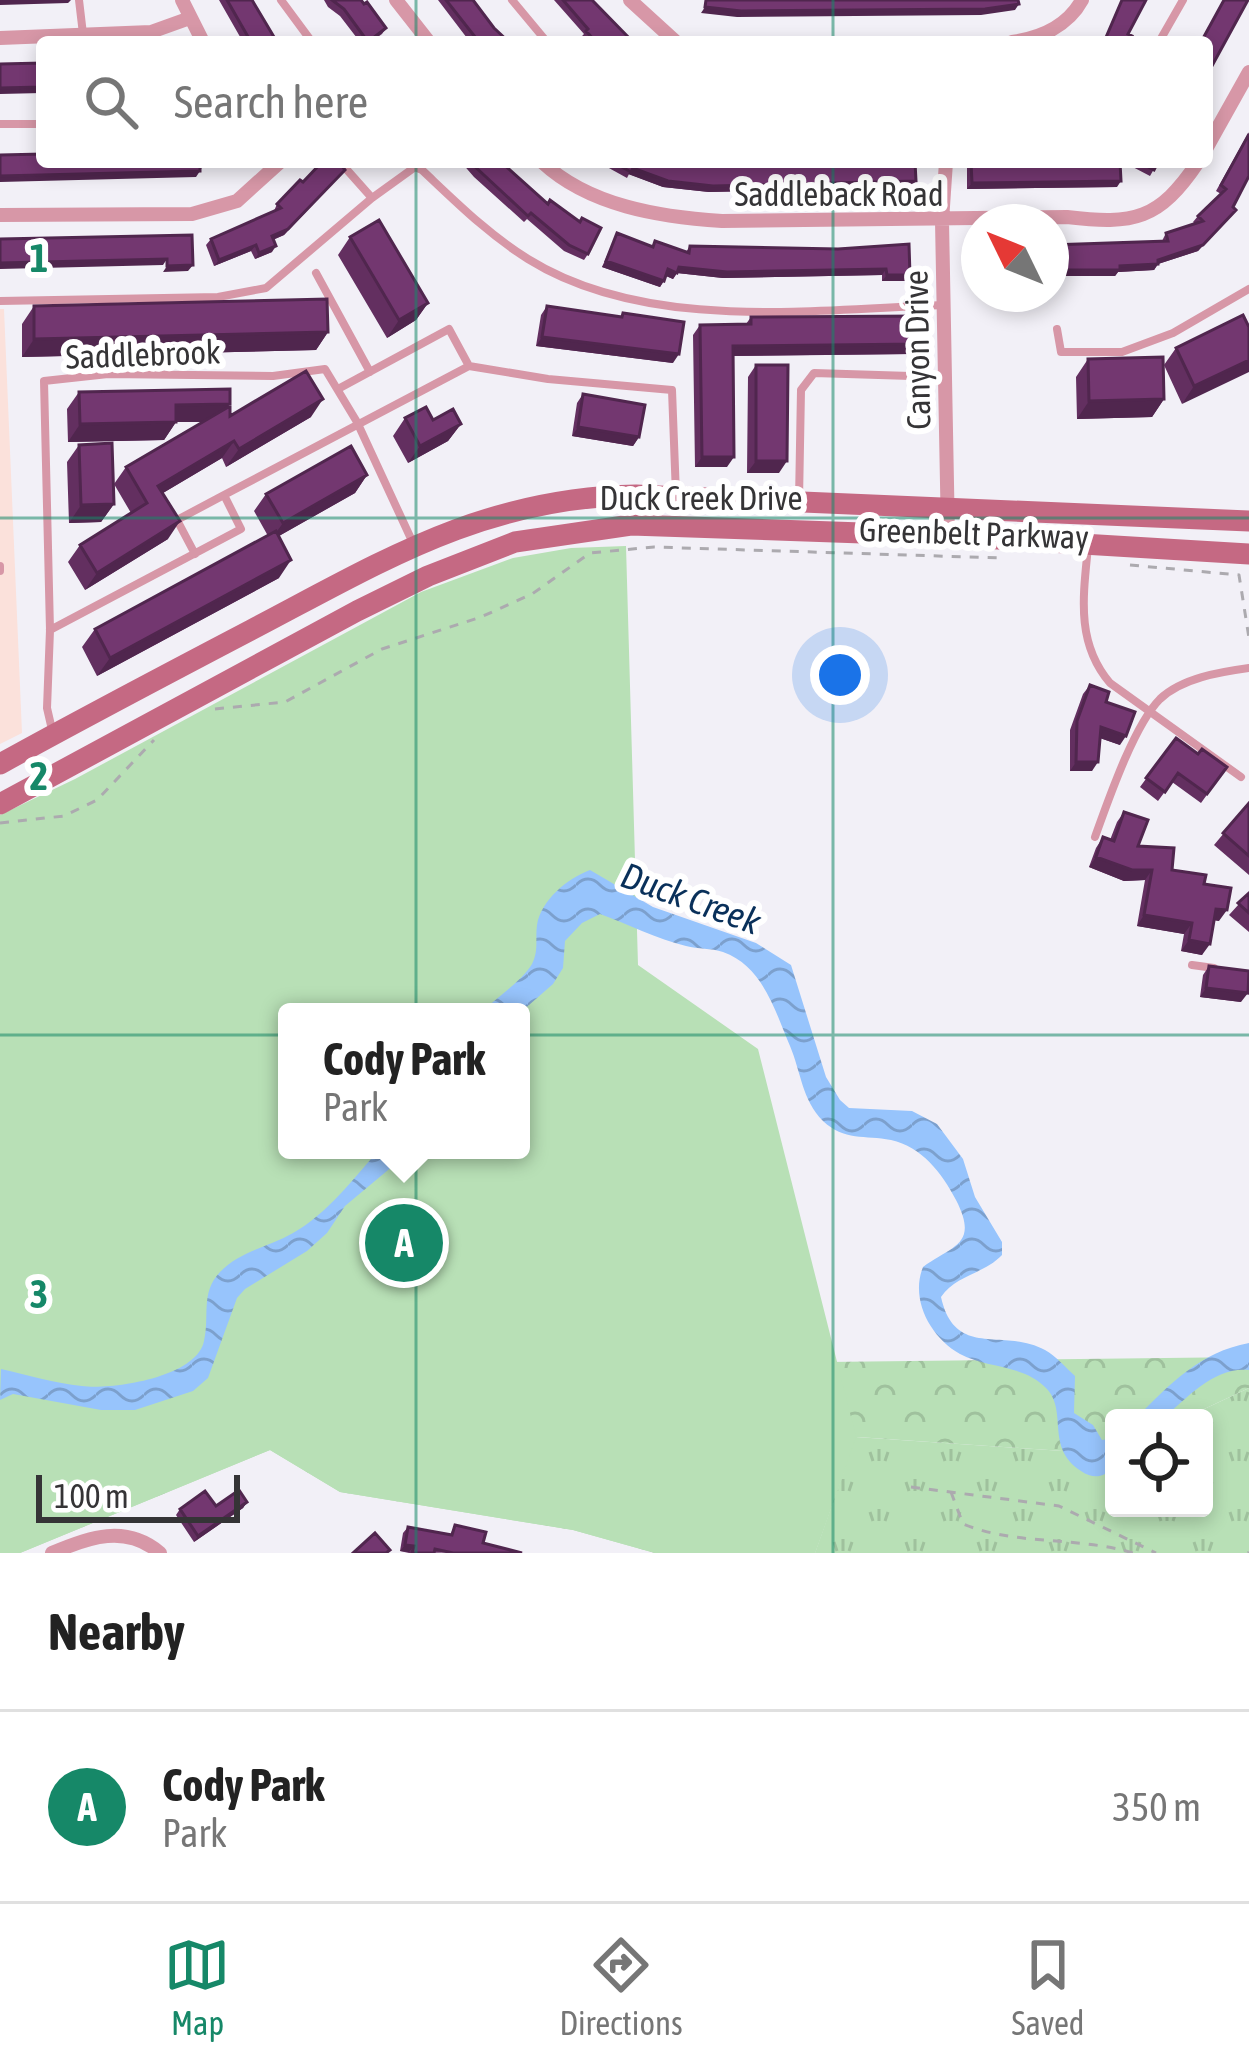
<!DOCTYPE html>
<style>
:root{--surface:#fff;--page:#f2f2f2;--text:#222;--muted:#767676;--line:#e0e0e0;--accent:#168868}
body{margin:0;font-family:"Asap Condensed",sans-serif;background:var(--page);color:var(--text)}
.controls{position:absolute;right:36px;bottom:36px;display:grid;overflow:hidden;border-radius:12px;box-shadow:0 6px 18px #0003}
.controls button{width:108px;height:108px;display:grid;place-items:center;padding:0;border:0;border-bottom:3px solid var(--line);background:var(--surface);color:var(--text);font:60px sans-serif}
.compass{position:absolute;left:961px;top:204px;width:108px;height:108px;border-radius:50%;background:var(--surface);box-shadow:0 6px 18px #0003;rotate:313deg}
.scale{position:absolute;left:36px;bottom:30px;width:204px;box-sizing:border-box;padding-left:12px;border:6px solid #353436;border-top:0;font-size:33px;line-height:42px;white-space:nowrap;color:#353436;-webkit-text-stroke:9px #fff;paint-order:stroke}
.you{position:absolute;left:840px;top:675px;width:42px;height:42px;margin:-30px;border:9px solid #fff;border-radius:50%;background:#1a73e8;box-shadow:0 0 0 18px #1a73e833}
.badge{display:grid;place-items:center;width:78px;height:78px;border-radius:50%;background:var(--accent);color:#fff;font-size:39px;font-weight:700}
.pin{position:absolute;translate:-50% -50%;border:6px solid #fff;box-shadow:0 3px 12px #0006}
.popup{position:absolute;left:278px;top:1003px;width:252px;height:156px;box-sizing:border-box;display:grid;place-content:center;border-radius:12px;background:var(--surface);filter:drop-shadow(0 3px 9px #0005);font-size:39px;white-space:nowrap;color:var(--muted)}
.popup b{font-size:45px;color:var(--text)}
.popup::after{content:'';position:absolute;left:50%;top:100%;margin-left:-24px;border:24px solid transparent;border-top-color:var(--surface)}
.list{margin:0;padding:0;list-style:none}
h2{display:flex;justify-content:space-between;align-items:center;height:156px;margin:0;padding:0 48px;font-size:51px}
h2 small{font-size:39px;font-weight:400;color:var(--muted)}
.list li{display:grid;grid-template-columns:78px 1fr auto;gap:36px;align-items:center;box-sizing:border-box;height:192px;padding:0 48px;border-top:3px solid var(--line)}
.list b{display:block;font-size:45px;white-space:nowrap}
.list p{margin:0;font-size:39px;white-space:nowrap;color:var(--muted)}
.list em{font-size:39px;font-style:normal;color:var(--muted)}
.icon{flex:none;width:66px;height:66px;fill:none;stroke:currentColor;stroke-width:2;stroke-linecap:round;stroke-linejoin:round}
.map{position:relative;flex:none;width:1249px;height:1553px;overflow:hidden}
.search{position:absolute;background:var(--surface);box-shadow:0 6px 18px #0003;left:36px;right:36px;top:36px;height:132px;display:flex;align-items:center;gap:30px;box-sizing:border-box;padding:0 42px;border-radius:12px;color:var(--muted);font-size:45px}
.sheet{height:348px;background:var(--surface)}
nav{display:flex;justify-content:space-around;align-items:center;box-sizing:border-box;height:168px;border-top:3px solid var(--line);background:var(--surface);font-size:33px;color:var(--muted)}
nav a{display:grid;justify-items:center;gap:6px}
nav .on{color:var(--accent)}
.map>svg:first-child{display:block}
.education{fill:#fbe1db}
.grass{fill:url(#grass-tufts)}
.forest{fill:url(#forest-crowns)}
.green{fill:#b8e0b6;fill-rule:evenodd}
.water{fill:url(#water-waves)}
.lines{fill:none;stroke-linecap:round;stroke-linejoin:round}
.path{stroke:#acaaaf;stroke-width:3;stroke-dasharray:9 9;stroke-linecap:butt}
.lane{stroke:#d797a7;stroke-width:8}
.street{stroke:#d797a7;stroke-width:14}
.secondary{stroke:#c56983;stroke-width:21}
.wall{fill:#632f60}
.shaded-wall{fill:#50264e}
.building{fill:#733770;stroke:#50264e;stroke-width:3}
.grid{fill:none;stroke:#168868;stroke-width:3;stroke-opacity:0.55}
.labels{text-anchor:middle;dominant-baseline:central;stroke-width:12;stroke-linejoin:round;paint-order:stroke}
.street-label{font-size:33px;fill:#353436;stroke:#fff}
.water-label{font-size:36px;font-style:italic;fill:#09305a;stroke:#fff}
.grid-label{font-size:39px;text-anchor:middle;font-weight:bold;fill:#168868;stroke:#fff;stroke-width:12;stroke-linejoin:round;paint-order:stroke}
</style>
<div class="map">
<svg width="1249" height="1553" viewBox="0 0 1249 1553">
<defs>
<pattern id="grass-tufts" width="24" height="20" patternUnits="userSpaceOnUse" patternTransform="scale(3)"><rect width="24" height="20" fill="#b8e0b6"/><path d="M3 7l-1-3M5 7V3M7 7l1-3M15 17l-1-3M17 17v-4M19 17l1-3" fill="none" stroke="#9fc19d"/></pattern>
<pattern id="forest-crowns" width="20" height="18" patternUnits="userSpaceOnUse" patternTransform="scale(3)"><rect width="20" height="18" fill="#b8e0b6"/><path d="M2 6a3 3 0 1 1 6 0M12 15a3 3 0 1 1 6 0" fill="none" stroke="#9fc19d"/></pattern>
<pattern id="water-waves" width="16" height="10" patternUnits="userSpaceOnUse" patternTransform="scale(3)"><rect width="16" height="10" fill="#97c4fc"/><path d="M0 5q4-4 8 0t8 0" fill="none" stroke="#7ca0cd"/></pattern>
</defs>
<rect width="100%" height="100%" fill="#f2f0f7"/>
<path class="education" d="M0,309H4L22,733L0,744Z"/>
<path class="grass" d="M1249,1388V1553H815L856,1437L1063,1451L1099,1458L1114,1451V1508H1204V1418H1185Z"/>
<path class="forest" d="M1249,1357V1388L1185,1418H1114V1451L1099,1458L1063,1451L857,1437L815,1553H655L573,1530L340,1492L270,1450L20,1553H0V1372Z"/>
<path class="green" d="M626,546L638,965L758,1049L856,1437L815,1553H655L573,1530L340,1492L270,1450L20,1553H0V815L75,779L421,592L513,558L571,548ZM287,1012H521V1150H287Z"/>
<path class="water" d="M590,870L653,907L756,943L791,965L826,1077L840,1100L849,1108L912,1111L937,1124L963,1159L975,1197L1002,1242V1255C984,1274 956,1275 941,1297C955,1360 1004,1327 1045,1350C1056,1356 1066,1368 1075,1376L1074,1413L1093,1425L1102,1440L1114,1438V1467C1104,1477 1094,1480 1081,1471C1045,1448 1068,1412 1047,1389C1024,1364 988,1369 960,1354C930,1337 910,1299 923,1267C953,1245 979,1245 956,1200C942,1173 922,1147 891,1140C865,1135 844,1141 823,1121C802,1100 801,1072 790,1046C775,1011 763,966 723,952C711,948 698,949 686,946C657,939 628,924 600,914L582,923L565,941L563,968L553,984L521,1012H482C497,997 521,982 532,964C539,950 535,939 537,925C541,900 568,878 590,870Z
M379,1150H412L345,1206L327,1233L307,1251L245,1289L237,1298L208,1378L193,1391L135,1410H101L13,1394L0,1400L1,1369C27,1375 55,1383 82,1386C113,1390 197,1377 204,1341C210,1316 200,1293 220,1272C240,1251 269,1247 293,1233C327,1214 353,1179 379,1150Z
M1249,1343V1370C1216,1366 1187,1397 1164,1418H1136C1170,1384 1200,1352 1249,1343Z"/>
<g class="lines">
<path class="path" d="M1130,565L1239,575L1249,638
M215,709L285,702L382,649L481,617L532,594L590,553L654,547L1001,558
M0,823L64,816L97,800L154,740
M911,1487L1059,1506L1156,1553
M951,1492L963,1524C1017,1546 1077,1536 1133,1553
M1248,1553L1249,1552"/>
<path class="lane" d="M79,0L83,34
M281,0L312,42
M512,0L547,42
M1159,42L1183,0
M0,124H42
M340,162L372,198
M316,273L370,372
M0,301L218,297L266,288L372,198L415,167L422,170C456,202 488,234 528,259C645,332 811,310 943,305
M1057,329L1061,352H1122L1173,333L1249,289
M338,389L449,329L469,366L548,379L672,390L676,495
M799,500L801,390L814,373L943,377
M1088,547C1083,597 1076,643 1110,683L1241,777
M195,554L177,520L224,495
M0,566V571
M50,630L241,529L224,495L469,366
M53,734L47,708L50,630L44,381L108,374L273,376L325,369L357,422L413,543
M1095,837C1108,801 1134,725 1160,699C1182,678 1220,672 1249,668
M1192,965L1214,968"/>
<path class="street" d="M182,0L203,42
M396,0L429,42
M630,0L676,42
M0,38L151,32L190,18
M1012,42C1040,38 1068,26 1082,0
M1207,147L1249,72
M542,162C589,206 660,217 722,221L1067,217C1134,225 1159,220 1198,162
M946,162L942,221L948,536
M0,215L192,214L237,201L280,162
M52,1553C89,1537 126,1524 160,1553"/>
<path class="secondary" d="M0,764C83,718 167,674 251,630C383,561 482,498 636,495L1249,521
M0,804L357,611L428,576L515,542L631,525L948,536L1249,554"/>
</g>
<path class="wall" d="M219,0H252L277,42H243Z
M324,0H361L386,28L382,34L371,42H360L340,16L328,7Z
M438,0H473L494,28L509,42H470Z
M554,0H592L633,42H586L581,37L584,34Z
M1249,132L1233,207L1236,210L1198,251L1158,264L1154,270L1118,272L1115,276H1051L1162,241L1166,233L1195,224L1193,222L1198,216L1221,194L1216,191Z
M461,162H501L588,254L584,260L564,251L527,219L524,222L474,177Z
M598,162H678L683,164L684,162L912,187L709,192L663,187L629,174L627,178Z
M971,162L1117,187L967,189V167Z
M1128,162H1158L1150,176L1127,164Z
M345,170L284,235L273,240L272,252L255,259L251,251L214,266L206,245L211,239L274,211L277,204L303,182Z
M617,233L652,246L655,241L686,252L690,246L838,249L910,275L906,281H882V275L723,278L677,273L673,279L666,276L660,287L602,267Z
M350,237L428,303L416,320L387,338L338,255Z
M971,248H979V277H967V254Z
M34,306L328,332L316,350L22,357V324Z
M547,306L620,317L623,313L673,363L536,346L541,315Z
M751,317L918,344L911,354L733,356L727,467H695L693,335L700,325L746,324Z
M1249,327L1182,404L1164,365L1176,348Z
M1088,359L1164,399L1152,417L1077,419L1076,377Z
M756,365L779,473H747L748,377Z
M79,392L230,416L311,417L226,467L222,458L163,493L168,539L85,590L68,562L80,545L131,513L114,484L126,467L202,422H176L164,440L68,442L67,409Z
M583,394L639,437L633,446L572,436L577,403Z
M405,418L433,420L461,424L448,441L408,463L393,436Z
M79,445L114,504L101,522L69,523L67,462Z
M367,475L355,493L279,536V578L97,676L82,647L95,629L268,536L254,511L266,494Z
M1090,685L1106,702L1120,745L1100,738L1092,771H1070V730L1083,694Z
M1176,738L1198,754L1227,767L1201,803L1172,782L1158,801L1140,787Z
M1249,803V875L1214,845Z
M1124,812L1138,846L1172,870L1204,884L1219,921L1214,920L1202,955L1181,951L1184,934L1137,926L1145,880L1124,881L1089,867L1096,848L1103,837L1110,840L1117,822Z
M1249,893V932L1229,915Z
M1209,966L1241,1002L1200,997L1203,975Z
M247,1502L243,1508L194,1542L176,1515L180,1509Z
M455,1525L483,1543L522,1552L409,1553L400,1551L403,1533L408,1527L450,1535Z"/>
<path class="shaded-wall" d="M0,0H71L68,3L0,5Z
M1019,4L1015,10L981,15L737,17L701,13L705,7Z
M42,87V93L0,94V88Z
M206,162H212L197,171H200L196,177L0,182V176L200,166Z
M633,168L916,181L912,187L709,192L663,187L628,174Z
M345,170L284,235L267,242L272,236Z
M1121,181L1117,187L967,189L972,183Z
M1236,210L1198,251L1158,264L1154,270L1118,272L1115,276H1051V270L1120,266L1158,260Z
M256,245L251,251L214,266L219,260Z
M276,246L272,252L255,259L259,253Z
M167,259L163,265L0,269V263Z
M606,261L664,281L660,287L602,267Z
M193,265L188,271L163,272L167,266Z
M679,267L886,269L882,275L723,278L677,273L673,279L664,275L668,269Z
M972,271H979V277H967Z
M887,275H910L906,281H882Z
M428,303L416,320L387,338L399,320Z
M328,332L316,350L22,357L34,339Z
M542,337L679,354L673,363L536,346Z
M918,344L911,354L726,356L733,346Z
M1249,360V372L1182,404L1194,386Z
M323,399L311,417L226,467L239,449Z
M1164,399L1152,417L1077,419L1089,401Z
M230,404L217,422H176L164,440L68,442L80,424L176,405Z
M461,424L448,441L408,463L420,446Z
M578,427L639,437L633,446L572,436Z
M234,441L222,458L146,503L158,486Z
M702,457H734L727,467H695Z
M756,461H787L779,473H747Z
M367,475L355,493L270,541L283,523Z
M114,504L101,522L69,523L81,505Z
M180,521L168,539L85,590L97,573Z
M291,560L279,578L97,676L110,658Z
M1101,727L1126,736L1120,745L1094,736Z
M1076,762H1098L1092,771H1070Z
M1096,857L1152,870L1145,880L1124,881L1089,867Z
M1216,909L1227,910L1219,921L1208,919Z
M1144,915L1192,923L1184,934L1137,926Z
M1189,940L1210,944L1202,955L1181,951Z
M1206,988L1248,993L1241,1002L1200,997Z
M247,1502L243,1508L194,1542L198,1536Z
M405,1545L414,1546L409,1552L400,1551Z"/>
<path class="building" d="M227,0H252L277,42H251Z
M332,0H361L364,4L367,2L386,28L368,42L344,9Z
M446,0H473L494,28L509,42H479Z
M563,0H592L633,42H596L586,31L588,29Z
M706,0H1018L1019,4L985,9L741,11L705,7Z
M1122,0H1146L1128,34L1132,36L1129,42H1104Z
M1224,0H1248L1207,75V42H1201Z
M42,63V87L0,88V64Z
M1249,134V176L1233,207L1236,210L1203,245L1158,260V264L1120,266V270H1051V245L1168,241L1166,233L1203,221L1198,216L1226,189L1221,185Z
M42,154V162H206L200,166V171L0,176V155Z
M322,162H339L345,170L288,229L272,236L276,246L259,253L256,245L219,260L211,239L281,208L277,204L300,180L303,182Z
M470,162H501L548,204L550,200L580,222L582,218L601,228L588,254L569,245L531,213L528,216Z
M613,162H678L685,164V162H694L724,165L915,162L916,181L713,186L668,181L633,168L631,172Z
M971,162H1120L1121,181L972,183Z
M1139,162H1158L1154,170Z
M379,220L428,303L399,320L350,237Z
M617,233L653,247L655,241L689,253L690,246L838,249L909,244L910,275H887L886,269L727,272L679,267L677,273L668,269L664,281L606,261Z
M192,235L193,265L167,266V259L0,263V239Z
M971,248H979V271H972Z
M327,299L328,332L34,339V306Z
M547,306L622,317L623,313L684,322L679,354L542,337Z
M1243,315L1249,327V360L1194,386L1176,348Z
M919,316L918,344L733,346L734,457H702L700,325L751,324V317Z
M1163,357L1164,399L1089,401L1088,359Z
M756,365H788L787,461H756Z
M306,371L323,399L239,449L234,441L158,486L180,521L97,573L80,545L147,503L126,467L230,406V416Z
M230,389V404L176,405V422L80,424L79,392Z
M583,394L645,405L639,437L578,427Z
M426,407L433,420L453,409L461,424L420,446L405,418Z
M112,443L114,504L81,505L79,445Z
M351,446L367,475L283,523L266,494Z
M276,531L291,560L110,658L95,629Z
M1090,685L1109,692L1106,702L1135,712L1126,736L1101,727L1098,762H1076L1077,721Z
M1176,738L1198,754L1202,749L1227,767L1207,794L1178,773L1165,792L1146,778Z
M1249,803V856L1223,833Z
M1124,812L1148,820L1138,846L1174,848L1172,870L1206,875L1204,884L1231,888L1227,910L1216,909L1210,944L1189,940L1192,923L1144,915L1152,870H1132L1096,857L1103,837L1114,841Z
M1249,893V913L1238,903Z
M1209,966L1249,971L1248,993L1206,988Z
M239,1490L247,1502L198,1536L180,1509L205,1491L216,1506Z
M455,1525L486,1532L483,1543L522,1553H453L435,1549L434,1553H412L414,1546L405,1545L408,1527L452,1535Z
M375,1533L390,1550L386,1553H353Z"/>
<path class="grid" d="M416,0V42M833,0V42M416,162V1553M833,162V1553M0,518H1249M0,1035H1249"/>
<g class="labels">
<g class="street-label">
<text x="839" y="194">Saddleback Road</text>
<text transform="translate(917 350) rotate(-91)">Canyon Drive</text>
<text transform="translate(143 354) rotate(-2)">Saddlebrook</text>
<text x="701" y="498">Duck Creek Drive</text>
<text transform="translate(974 533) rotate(2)">Greenbelt Parkway</text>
</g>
<g class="water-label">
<text transform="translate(691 898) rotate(20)">Duck Creek</text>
</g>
</g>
<g class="grid-label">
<text x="39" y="272">1</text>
<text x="39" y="790">2</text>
<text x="39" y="1308">3</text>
</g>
</svg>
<div class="controls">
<button><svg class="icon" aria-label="locate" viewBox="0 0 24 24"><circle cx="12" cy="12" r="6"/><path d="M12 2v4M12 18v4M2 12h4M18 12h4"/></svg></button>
</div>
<svg class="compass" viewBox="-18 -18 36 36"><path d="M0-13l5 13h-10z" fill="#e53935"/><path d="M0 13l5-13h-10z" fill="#767676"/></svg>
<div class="scale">100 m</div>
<div class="you"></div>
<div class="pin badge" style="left:404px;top:1243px">A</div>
<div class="popup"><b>Cody Park</b>Park</div>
<div class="search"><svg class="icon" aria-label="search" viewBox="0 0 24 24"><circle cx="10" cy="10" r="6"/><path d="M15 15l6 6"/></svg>Search here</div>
</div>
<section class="sheet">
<h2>Nearby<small></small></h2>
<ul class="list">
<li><span class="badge">A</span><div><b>Cody Park</b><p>Park</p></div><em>350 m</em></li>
</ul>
</section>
<nav>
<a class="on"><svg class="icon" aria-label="map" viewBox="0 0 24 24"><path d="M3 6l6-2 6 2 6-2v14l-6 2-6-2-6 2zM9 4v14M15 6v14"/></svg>Map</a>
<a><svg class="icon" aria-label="directions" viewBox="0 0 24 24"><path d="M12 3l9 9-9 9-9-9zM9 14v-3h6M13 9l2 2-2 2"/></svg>Directions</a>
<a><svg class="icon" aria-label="saved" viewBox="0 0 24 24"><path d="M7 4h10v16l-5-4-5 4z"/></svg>Saved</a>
</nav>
